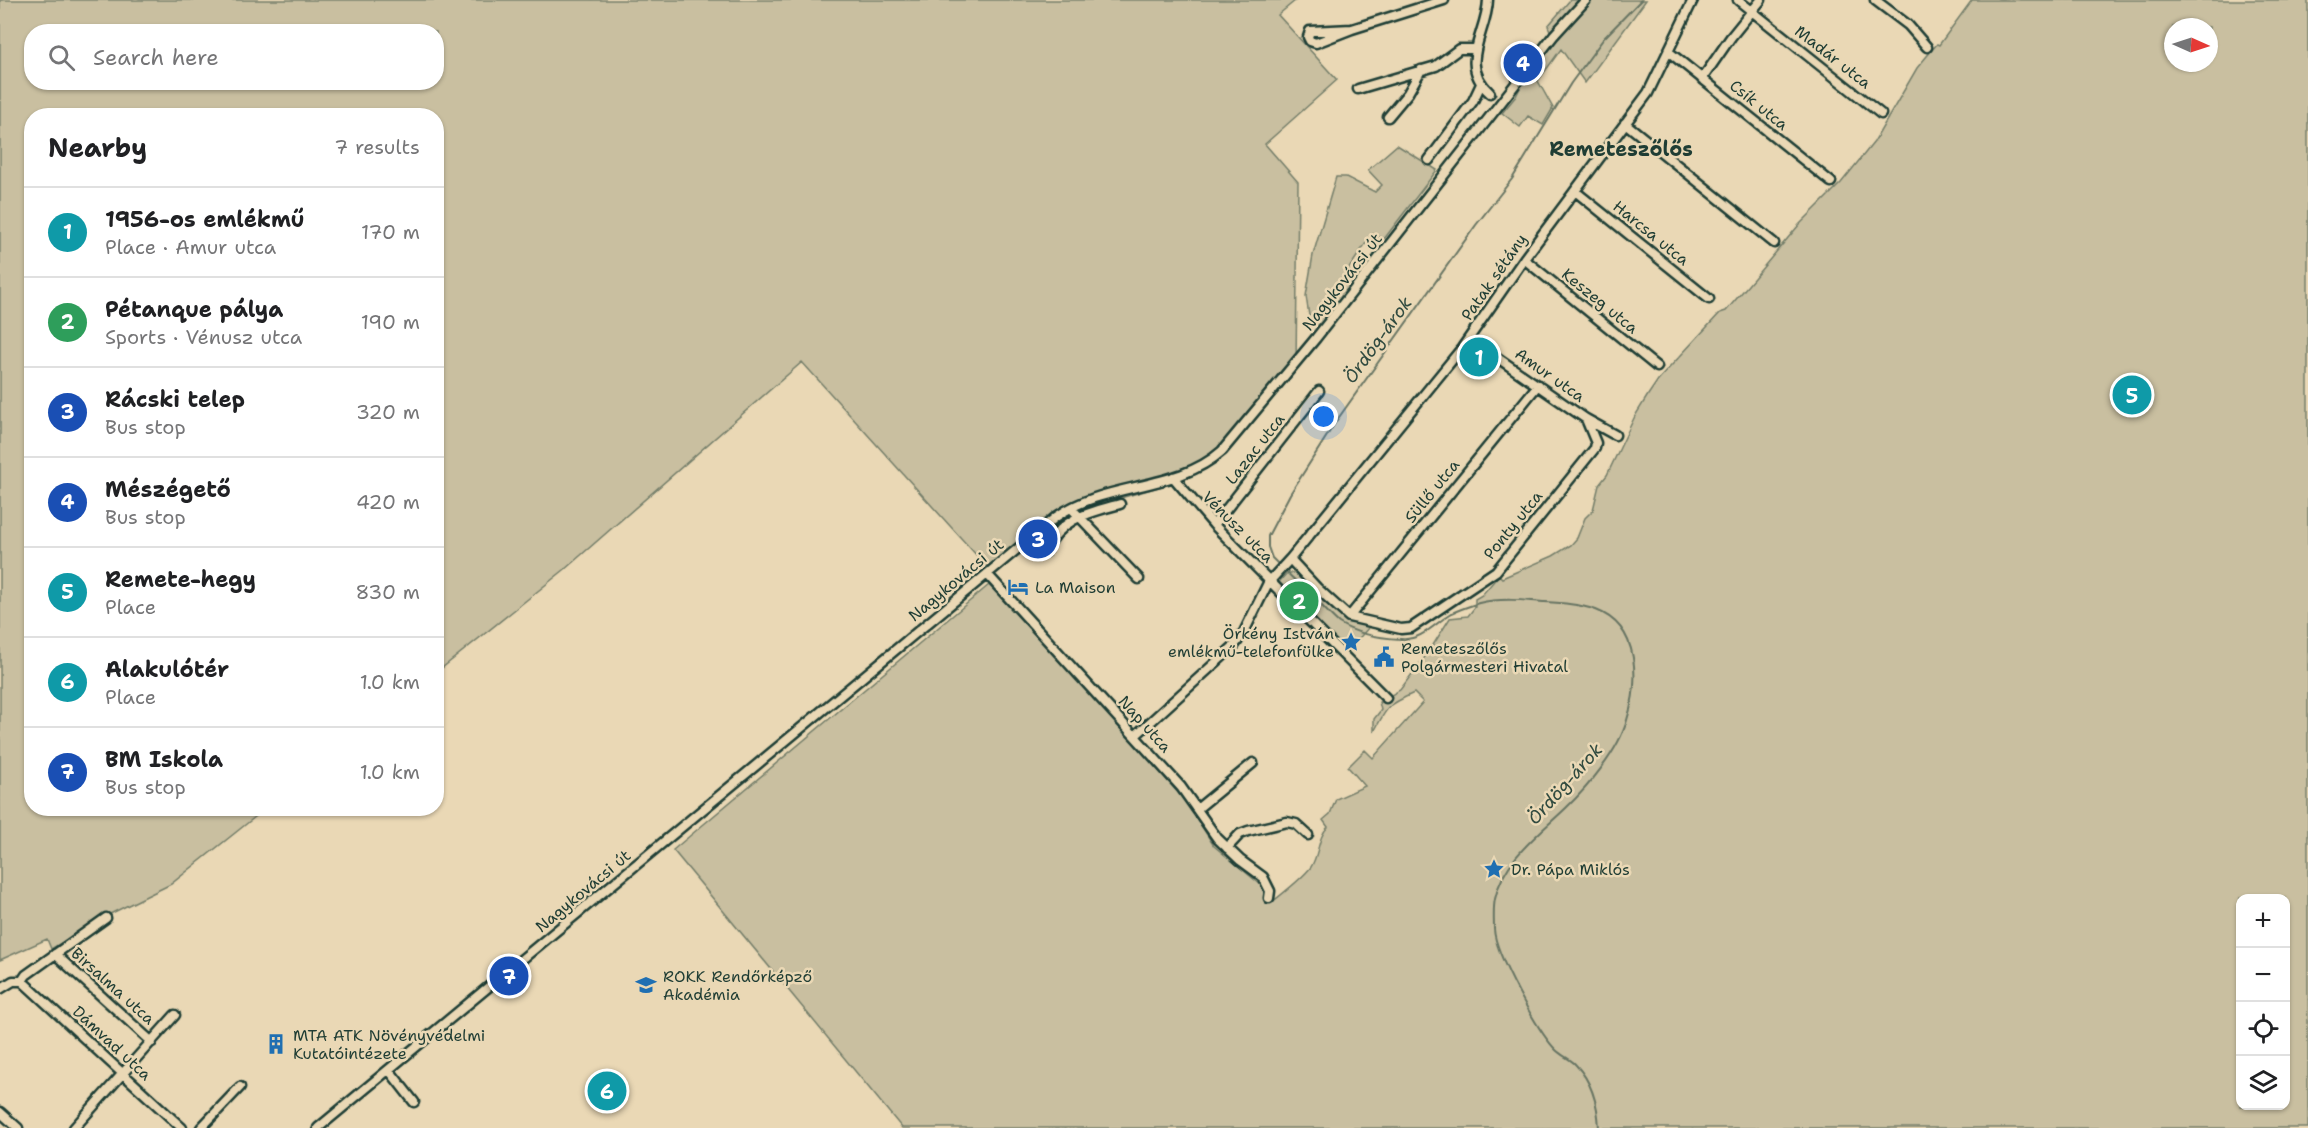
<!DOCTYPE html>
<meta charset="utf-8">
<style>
:root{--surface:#fff;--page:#f2f2f2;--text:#202124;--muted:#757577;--line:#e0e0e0;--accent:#0f766e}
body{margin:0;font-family:"Shantell Sans",sans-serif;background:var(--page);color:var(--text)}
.controls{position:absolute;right:18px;bottom:18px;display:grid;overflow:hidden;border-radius:12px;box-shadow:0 2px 4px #0004}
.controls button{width:54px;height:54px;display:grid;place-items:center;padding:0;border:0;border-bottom:2px solid var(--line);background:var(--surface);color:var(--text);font:30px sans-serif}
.compass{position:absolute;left:2164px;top:18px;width:54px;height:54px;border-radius:50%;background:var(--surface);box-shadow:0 2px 4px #0004;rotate:93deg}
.you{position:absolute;left:1324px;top:417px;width:21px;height:21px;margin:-15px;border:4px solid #fff;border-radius:50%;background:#1a73e8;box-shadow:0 0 0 9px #1a73e833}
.badge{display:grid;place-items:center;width:39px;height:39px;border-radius:50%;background:var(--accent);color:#fff;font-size:20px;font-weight:700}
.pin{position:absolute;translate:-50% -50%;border:3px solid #fff;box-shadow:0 2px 6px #0006}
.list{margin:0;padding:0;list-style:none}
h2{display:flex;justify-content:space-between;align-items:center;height:78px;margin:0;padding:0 24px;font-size:26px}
h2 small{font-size:20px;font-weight:400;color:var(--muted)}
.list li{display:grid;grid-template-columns:39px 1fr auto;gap:18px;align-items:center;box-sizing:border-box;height:90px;padding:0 24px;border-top:2px solid var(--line)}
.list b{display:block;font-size:22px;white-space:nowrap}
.list p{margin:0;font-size:20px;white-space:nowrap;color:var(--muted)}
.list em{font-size:20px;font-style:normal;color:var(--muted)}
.icon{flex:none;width:33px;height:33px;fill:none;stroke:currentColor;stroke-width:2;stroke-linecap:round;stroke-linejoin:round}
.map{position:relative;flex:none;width:2308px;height:1128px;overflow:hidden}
.search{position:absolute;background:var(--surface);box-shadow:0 2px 4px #0004;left:24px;top:24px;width:420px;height:66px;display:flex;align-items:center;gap:15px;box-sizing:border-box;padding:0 21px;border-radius:24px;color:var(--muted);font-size:22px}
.panel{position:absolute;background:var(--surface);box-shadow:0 2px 4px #0004;left:24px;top:108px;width:420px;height:708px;border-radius:24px}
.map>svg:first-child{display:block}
.green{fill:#c9bfa0;stroke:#747e6a;stroke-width:1.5;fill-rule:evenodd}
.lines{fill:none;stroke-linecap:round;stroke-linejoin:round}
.stream{stroke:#687563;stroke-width:2}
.minor-casing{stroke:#1f3d34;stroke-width:13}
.minor{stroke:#ead8b5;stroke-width:8}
.labels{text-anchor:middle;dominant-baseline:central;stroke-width:5;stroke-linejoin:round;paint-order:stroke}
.street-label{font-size:16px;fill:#1f3d34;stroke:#ead8b5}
.poi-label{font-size:16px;fill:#1f3d34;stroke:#ead8b5;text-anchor:start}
.water-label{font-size:18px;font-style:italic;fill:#314b40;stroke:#ead8b5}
.quarter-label{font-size:20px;font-weight:bold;fill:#1f3d34;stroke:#ead8b5}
</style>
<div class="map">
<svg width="2308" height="1128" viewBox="0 0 2308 1128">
<rect width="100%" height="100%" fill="#ead8b5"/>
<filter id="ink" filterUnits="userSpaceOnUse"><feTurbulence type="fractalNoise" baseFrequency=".0167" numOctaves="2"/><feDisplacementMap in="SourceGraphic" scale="12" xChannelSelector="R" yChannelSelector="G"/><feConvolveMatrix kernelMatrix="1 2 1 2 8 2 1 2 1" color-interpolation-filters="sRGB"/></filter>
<g filter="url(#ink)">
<path class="green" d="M0,0H1296L1278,15L1337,80L1265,144L1298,182L1296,365L1202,469L1176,482L1072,512L994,572L988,568L802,362L564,570L437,672L436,116H32V808L265,809L171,884L108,915L51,949L47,939L0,960ZM32,32H436V82H32Z
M1570,0H1646L1585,83L1561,49L1538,81L1553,108L1543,125L1528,116L1520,127L1502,113L1516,96L1524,80L1554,40L1548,26Z
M1972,0H2308V1128H902L673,850L989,585L1130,738L1187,803L1214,846L1267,890L1271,896V903C1284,892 1301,880 1311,867C1319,855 1318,836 1328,827L1323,820L1330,814L1336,799L1365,786L1348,767L1365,750L1373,758L1423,702L1414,693C1388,705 1387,706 1374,732V719L1381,710L1379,702L1400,690L1430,650L1450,618L1468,616L1475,607V599L1482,595L1499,575L1502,578L1553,556L1571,545L1577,538L1585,518L1593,510L1599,485L1607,475L1635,416L1648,395L1658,380L1720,313L1726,311L1799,225L1841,183L1874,142L1917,68L1937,44L1939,45ZM2173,27H2209V63H2173ZM2240,898H2286V1106H2240Z
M1397,145L1437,170L1384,239L1372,234L1348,270L1358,276L1323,327L1310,322L1306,296L1313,255L1336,177H1346L1375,192L1382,185L1368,170Z
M1287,573H1297L1348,622L1370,626L1346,653L1279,582Z"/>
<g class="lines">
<path class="stream" d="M1599,1128C1598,1106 1592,1082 1576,1065C1571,1059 1562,1056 1556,1050C1538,1032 1495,954 1494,929C1494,920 1493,908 1495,899C1503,860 1539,834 1566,808C1588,787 1619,750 1627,720C1639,682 1641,627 1596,610C1580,604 1560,603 1543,602C1522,600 1500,598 1479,603C1470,606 1460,609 1452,613C1435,623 1422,641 1401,639C1381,638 1356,634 1339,623C1332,617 1325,609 1318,602C1303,588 1287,573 1272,558L1268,547V536L1290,494L1337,420L1476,225L1512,179L1571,83L1604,38L1641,0"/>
<g class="minor-casing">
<path id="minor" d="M1488,0C1487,34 1457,63 1490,93
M1738,0L1881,114
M1875,0L1908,25L1927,47
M1352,29L1316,43L1310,41L1308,37L1310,31L1352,29L1444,0
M1669,52L1831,182
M1702,79L1731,37L1761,0
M1358,89L1436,66L1459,49H1476
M1388,117L1408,93L1421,70
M1625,123L1774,243
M1429,160L1473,101L1481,84
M1575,191L1709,299
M1524,259L1657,367
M1469,338L1586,419L1615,435
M1173,477L1214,525L1386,698
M1071,508L1139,579
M1214,525L1319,391
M1045,552C1060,518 1088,513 1120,504
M1290,559L1317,588L1349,617L1401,629L1411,628L1496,571L1595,448L1596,443L1586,419
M987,574L1181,787L1217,838L1240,860L1263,877L1270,891L1269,898
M1349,617L1538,385
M1136,735L1234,646L1244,632L1268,583L1290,559L1462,348L1524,259L1648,93L1693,0
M1197,809L1253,763
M1227,848L1240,834L1248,831L1287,822L1296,824L1308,835
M55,954L152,1042
M22,981L182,1128
M0,989L13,981H22L26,975L106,918
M389,1070L414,1102
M0,1112L18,1128
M74,1128L175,1015
M201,1128L240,1087
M318,1128L1056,517C1106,481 1176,492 1222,451L1316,338L1554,35L1586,0"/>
</g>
<use href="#minor" class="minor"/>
</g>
</g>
<defs>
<g id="hotel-bare" transform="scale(1.62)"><path d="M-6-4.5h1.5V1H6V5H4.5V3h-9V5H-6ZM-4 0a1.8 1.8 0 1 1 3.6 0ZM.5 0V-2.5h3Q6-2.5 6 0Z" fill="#1f6fb2" stroke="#ead8b5" stroke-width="2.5" paint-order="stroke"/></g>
<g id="sight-bare" transform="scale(1.62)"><path d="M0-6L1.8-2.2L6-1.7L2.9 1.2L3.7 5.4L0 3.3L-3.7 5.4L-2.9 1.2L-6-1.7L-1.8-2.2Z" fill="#1f6fb2" stroke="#ead8b5" stroke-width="2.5" paint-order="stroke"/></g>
<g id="civic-bare" transform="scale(1.62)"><path d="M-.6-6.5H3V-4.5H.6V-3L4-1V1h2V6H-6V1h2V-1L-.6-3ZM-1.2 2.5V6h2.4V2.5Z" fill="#1f6fb2" stroke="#ead8b5" stroke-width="2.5" paint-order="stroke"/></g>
<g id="school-bare" transform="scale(1.62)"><path d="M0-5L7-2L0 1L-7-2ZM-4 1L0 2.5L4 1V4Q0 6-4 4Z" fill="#1f6fb2" stroke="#ead8b5" stroke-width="2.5" paint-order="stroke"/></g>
<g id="building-bare" transform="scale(1.62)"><path d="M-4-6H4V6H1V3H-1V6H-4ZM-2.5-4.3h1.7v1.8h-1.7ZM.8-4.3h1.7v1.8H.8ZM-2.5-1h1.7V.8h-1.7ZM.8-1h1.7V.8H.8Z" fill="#1f6fb2" stroke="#ead8b5" stroke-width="2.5" paint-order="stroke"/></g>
</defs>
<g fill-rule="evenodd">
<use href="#hotel-bare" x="1018" y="587"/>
<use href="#sight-bare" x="1351" y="642"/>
<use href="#civic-bare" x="1384" y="657"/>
<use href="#sight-bare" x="1494" y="869"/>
<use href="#school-bare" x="646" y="985"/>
<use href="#building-bare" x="276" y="1044"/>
</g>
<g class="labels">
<g class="street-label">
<text transform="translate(1833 57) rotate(38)">Madár utca</text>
<text transform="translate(1759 105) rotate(39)">Csík utca</text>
<text transform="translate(1651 233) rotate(39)">Harcsa utca</text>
<text transform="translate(1494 277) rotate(-55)">Patak sétány</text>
<text transform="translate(1342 282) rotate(-52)">Nagykovácsi út</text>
<text transform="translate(1600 301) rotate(39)">Keszeg utca</text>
<text transform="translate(1550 375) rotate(35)">Amur utca</text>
<text transform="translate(1255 449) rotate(-52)">Lazac utca</text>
<text transform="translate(1432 491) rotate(-51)">Süllő utca</text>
<text transform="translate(1513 525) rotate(-51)">Ponty utca</text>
<text transform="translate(1238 527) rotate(45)">Vénusz utca</text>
<text transform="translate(956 580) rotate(-40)">Nagykovácsi út</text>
<text transform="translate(1145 724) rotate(48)">Nap utca</text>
<text transform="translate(583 891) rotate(-40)">Nagykovácsi út</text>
<text transform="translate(113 986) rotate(42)">Birsalma utca</text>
<text transform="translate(112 1043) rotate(43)">Dámvad utca</text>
</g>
<g class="poi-label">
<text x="1035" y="587">La Maison</text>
<text x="1334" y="633" text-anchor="end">Örkény István<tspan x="1334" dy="18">emlékmű-telefonfülke</tspan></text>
<text x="1401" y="648">Remeteszőlős<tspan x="1401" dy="18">Polgármesteri Hivatal</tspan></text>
<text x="1511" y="869">Dr. Pápa Miklós</text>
<text x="663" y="976">ROKK Rendőrképző<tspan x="663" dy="18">Akadémia</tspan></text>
<text x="293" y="1035">MTA ATK Növényvédelmi<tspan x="293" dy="18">Kutatóintézete</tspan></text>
</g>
<g class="water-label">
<text transform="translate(1378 340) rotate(-54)">Ördög-árok</text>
<text transform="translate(1565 784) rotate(-48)">Ördög-árok</text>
</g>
<g class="quarter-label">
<text x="1621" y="149">Remeteszőlős</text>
</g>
</g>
</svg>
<div class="controls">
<button>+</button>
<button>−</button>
<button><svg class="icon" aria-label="locate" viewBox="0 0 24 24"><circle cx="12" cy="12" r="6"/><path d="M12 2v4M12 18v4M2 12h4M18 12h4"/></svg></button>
<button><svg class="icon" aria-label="layers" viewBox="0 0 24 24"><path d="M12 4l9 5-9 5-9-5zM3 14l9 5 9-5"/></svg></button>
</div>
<svg class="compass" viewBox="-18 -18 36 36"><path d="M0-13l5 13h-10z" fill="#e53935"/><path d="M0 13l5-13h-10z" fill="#757577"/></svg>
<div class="you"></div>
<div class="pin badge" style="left:1479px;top:357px;background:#0f9aa8">1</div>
<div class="pin badge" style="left:1299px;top:601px;background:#2e9e5b">2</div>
<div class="pin badge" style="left:1038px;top:539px;background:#1a4fb4">3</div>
<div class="pin badge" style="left:1523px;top:63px;background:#1a4fb4">4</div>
<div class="pin badge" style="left:2132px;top:395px;background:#0f9aa8">5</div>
<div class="pin badge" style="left:607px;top:1091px;background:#0f9aa8">6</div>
<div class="pin badge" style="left:509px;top:976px;background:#1a4fb4">7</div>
<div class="search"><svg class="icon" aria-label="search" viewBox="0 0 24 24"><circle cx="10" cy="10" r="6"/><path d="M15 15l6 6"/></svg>Search here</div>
<section class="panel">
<h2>Nearby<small>7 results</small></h2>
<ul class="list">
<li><span class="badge" style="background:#0f9aa8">1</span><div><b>1956-os emlékmű</b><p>Place · Amur utca</p></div><em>170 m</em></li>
<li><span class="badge" style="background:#2e9e5b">2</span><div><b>Pétanque pálya</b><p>Sports · Vénusz utca</p></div><em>190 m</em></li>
<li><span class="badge" style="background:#1a4fb4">3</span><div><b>Rácski telep</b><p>Bus stop</p></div><em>320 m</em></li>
<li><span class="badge" style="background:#1a4fb4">4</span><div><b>Mészégető</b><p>Bus stop</p></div><em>420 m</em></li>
<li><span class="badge" style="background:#0f9aa8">5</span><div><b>Remete-hegy</b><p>Place</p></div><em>830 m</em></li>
<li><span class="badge" style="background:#0f9aa8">6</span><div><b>Alakulótér</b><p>Place</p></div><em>1.0 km</em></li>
<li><span class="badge" style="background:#1a4fb4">7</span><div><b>BM Iskola</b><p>Bus stop</p></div><em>1.0 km</em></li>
</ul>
</section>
</div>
